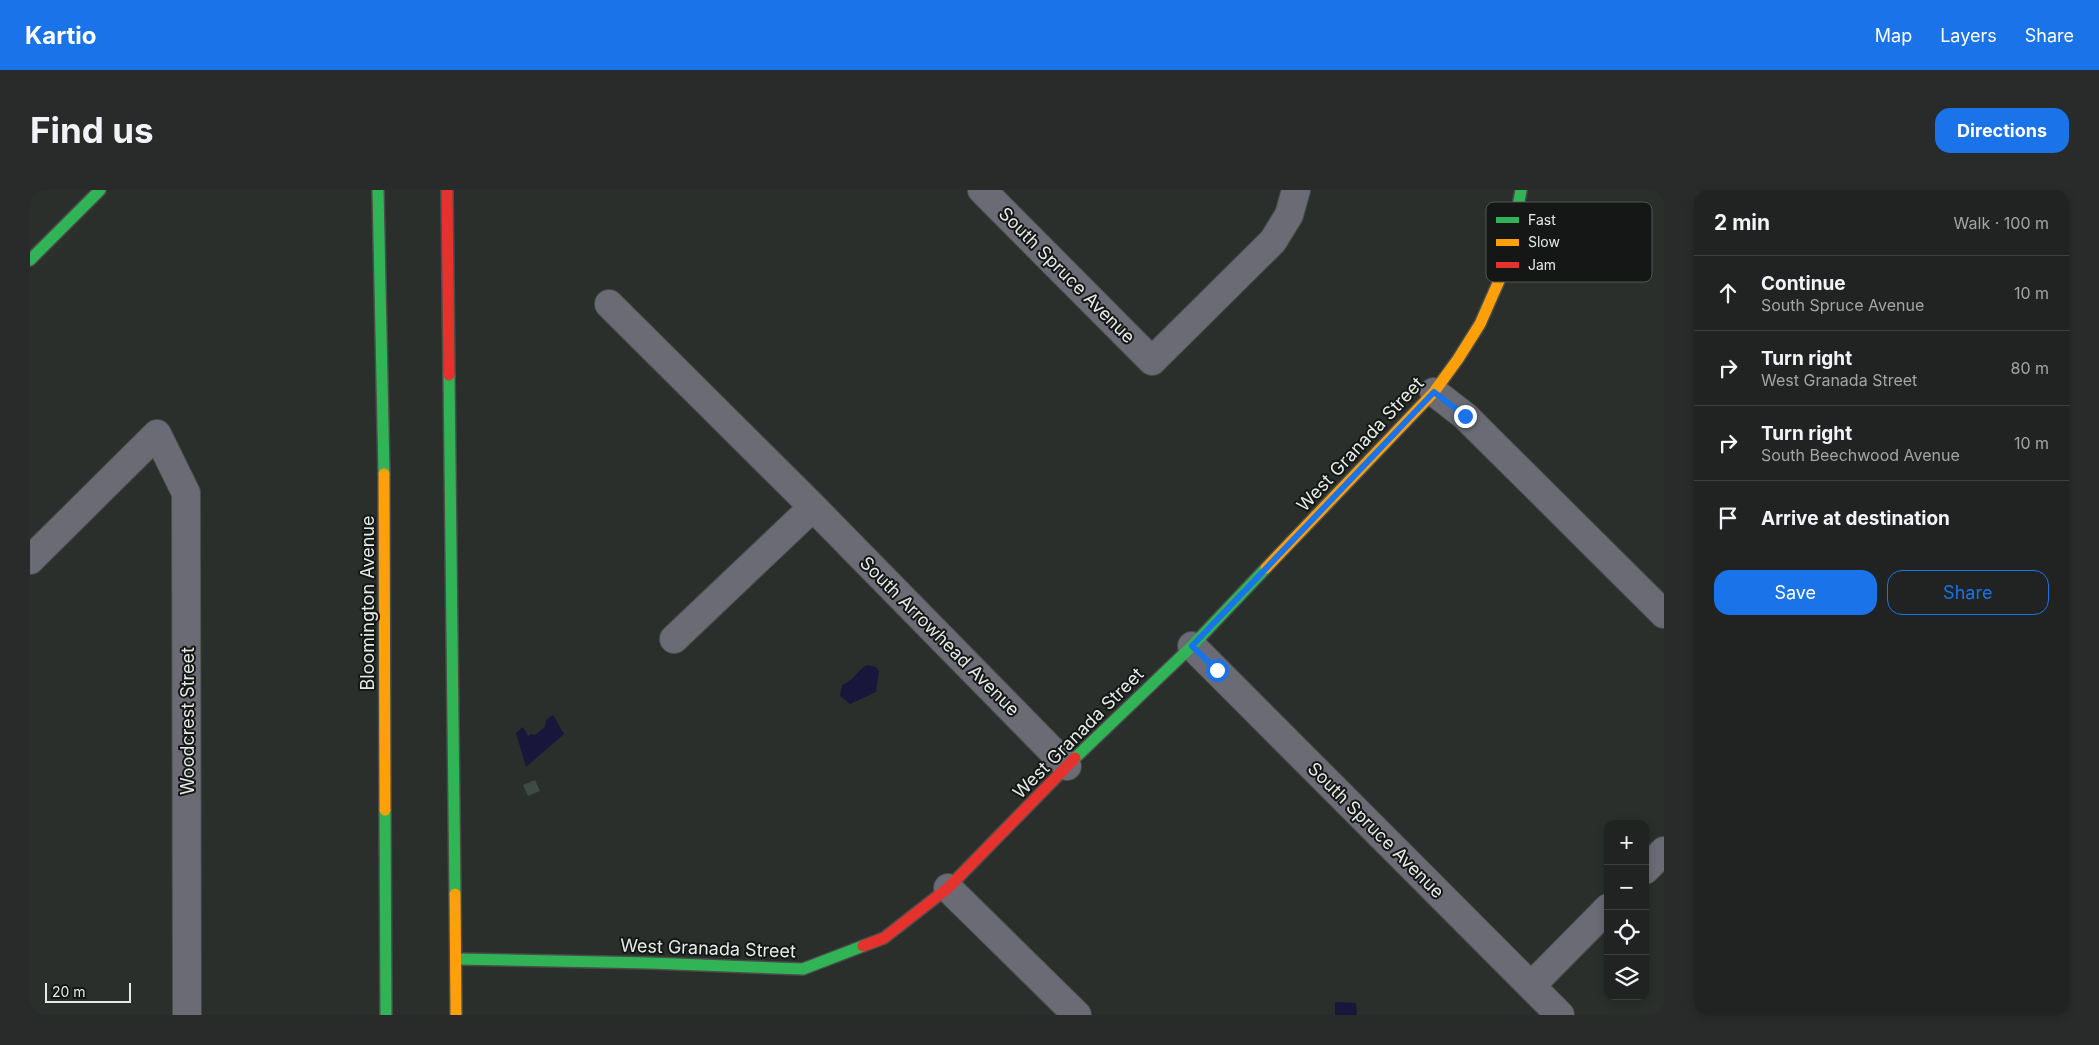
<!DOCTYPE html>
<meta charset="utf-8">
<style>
:root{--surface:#202321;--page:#282b2a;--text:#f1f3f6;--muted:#a2a4a5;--line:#3d403f;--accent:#1a73e8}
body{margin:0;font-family:Inter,sans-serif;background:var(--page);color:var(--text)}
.controls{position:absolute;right:15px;bottom:15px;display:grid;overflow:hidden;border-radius:10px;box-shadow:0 2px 8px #0003}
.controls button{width:45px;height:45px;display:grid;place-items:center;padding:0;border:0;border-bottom:1px solid var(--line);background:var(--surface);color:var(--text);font:25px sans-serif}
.scale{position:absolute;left:15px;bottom:12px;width:86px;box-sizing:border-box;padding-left:5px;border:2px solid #e6eae7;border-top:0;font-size:14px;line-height:18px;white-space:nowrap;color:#e6eae7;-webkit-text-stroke:4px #141715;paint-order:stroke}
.stop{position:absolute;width:15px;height:15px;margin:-11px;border:4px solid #1a73e8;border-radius:50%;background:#fff}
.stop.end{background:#1a73e8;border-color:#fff;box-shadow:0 1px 5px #0008}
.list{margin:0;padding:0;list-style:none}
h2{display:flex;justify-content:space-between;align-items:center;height:65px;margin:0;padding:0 20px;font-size:21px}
h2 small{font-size:16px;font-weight:400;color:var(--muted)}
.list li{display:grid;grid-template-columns:32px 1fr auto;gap:15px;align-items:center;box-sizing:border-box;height:75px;padding:0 20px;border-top:1px solid var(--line)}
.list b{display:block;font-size:19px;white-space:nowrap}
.list p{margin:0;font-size:16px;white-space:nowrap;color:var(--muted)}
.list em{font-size:16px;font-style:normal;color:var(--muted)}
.actions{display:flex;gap:10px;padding:15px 20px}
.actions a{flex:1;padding:11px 0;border:1px solid var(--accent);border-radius:15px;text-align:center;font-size:18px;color:var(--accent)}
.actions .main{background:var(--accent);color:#fff}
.icon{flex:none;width:28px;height:28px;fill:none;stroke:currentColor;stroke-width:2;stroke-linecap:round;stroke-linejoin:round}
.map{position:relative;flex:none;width:1634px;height:825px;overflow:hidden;border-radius:15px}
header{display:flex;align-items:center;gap:30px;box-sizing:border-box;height:70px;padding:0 25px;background:var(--accent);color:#fff}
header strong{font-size:24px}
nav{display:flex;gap:28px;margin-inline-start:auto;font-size:18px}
.intro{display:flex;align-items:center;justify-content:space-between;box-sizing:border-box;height:120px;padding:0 30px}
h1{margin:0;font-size:35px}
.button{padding:12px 22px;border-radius:15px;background:var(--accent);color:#fff;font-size:18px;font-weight:700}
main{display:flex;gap:30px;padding:0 30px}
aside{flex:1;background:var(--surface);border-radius:15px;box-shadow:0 2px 8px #0003}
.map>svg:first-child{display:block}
.water{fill:#19163b}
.building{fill:#3e4a44}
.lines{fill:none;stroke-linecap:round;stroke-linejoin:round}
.street-casing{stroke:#494c4a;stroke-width:30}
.fast-casing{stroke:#494c4a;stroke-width:14}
.slow-casing{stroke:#494c4a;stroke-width:14}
.jam-casing{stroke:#494c4a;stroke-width:14}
.street{stroke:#6b6b75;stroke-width:28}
.fast{stroke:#30b455;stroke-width:11}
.slow{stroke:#ff9f0a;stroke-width:11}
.jam{stroke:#e5322d;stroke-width:11}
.route{stroke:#1a73e8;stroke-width:6}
.labels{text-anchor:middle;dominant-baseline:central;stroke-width:4;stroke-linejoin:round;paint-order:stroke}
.street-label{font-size:18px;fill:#e6eae7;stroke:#141715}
.key{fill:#141715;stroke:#535654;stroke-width:1}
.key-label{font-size:14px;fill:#e6eae7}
</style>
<header>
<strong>Kartio</strong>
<nav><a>Map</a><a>Layers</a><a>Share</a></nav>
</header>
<div class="intro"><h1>Find us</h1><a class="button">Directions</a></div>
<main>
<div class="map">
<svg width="1634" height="825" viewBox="0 0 1634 825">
<rect width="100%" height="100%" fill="#2a2f2c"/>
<path class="water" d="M837,475L846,477L849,481L846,502L820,514L810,506L812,495C825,490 826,481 837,475Z
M523,525L534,544L496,577L486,543L493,537L498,546L501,544L505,545L515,537L516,530Z
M1305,812L1326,813L1327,825H1305Z"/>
<path class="building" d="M505,590L510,601L498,606L493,595Z"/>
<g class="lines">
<g class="street-casing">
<path id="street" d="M952,0L1122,171L1243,51L1259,25L1266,0
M579,114L783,317L1037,576
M1404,202L1435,226L1634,424
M0,370L127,244L156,303L157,825
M644,449L783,317
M1162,456L1530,825
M1615,680L1634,661
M918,698L1047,825
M1501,796L1578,718"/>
</g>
<g class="fast-casing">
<path id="fast" d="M348,0L354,284
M0,70L70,0
M1476,75L1481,57L1491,0
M419,185L425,704
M1045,568L1162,456L1236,378
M355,620L356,825
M426,769L620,773L773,779L833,756"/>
</g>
<g class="slow-casing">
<path id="slow" d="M354,284L355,620
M1236,378L1404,202L1428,169L1450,134L1476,75
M425,704L426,825"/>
</g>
<g class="jam-casing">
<path id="jam" d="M417,0L419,185
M833,756L854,748L918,698L1045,568"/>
</g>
<use href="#street" class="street"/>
<use href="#fast" class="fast"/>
<use href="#slow" class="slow"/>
<use href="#jam" class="jam"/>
</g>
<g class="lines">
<path class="route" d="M1187,480L1162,456L1404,202L1435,226"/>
</g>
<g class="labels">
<g class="street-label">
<text transform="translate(1037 85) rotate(45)">South Spruce Avenue</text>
<text transform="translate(1330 254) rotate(-47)">West Granada Street</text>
<text transform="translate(337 413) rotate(-90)">Bloomington Avenue</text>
<text transform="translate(910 446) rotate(45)">South Arrowhead Avenue</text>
<text transform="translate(157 531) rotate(-90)">Woodcrest Street</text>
<text transform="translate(1048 543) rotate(-45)">West Granada Street</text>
<text transform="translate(1346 640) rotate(45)">South Spruce Avenue</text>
<text transform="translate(678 758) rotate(2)">West Granada Street</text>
</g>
</g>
<rect x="1456" y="12" width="166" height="80" rx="8" class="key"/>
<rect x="1466" y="27" width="23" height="6" fill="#30b455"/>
<rect x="1466" y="49" width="23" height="7" fill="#ff9f0a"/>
<rect x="1466" y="72" width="23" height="6" fill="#e5322d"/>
<g class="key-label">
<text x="1498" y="35">Fast</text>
<text x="1498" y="57">Slow</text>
<text x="1498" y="80">Jam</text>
</g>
</svg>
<div class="controls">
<button>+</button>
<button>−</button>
<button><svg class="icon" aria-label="locate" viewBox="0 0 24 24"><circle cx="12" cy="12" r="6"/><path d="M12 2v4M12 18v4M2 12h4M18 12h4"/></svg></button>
<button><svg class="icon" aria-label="layers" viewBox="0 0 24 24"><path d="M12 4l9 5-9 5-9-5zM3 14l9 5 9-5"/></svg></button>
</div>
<div class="scale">20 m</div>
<div class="stop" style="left:1187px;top:480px"></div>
<div class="stop end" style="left:1435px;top:226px"></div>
</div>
<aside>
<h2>2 min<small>Walk · 100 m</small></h2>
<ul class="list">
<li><svg class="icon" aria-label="ahead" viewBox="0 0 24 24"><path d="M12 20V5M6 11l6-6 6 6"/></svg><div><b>Continue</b><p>South Spruce Avenue</p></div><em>10 m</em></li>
<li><svg class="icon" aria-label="right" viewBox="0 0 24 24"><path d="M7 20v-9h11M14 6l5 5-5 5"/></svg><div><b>Turn right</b><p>West Granada Street</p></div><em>80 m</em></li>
<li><svg class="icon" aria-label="right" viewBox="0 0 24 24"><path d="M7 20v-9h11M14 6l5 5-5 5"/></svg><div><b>Turn right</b><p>South Beechwood Avenue</p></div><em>10 m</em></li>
<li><svg class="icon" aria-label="arrive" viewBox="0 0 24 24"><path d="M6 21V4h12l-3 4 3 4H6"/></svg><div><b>Arrive at destination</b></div></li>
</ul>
<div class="actions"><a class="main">Save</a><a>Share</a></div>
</aside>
</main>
